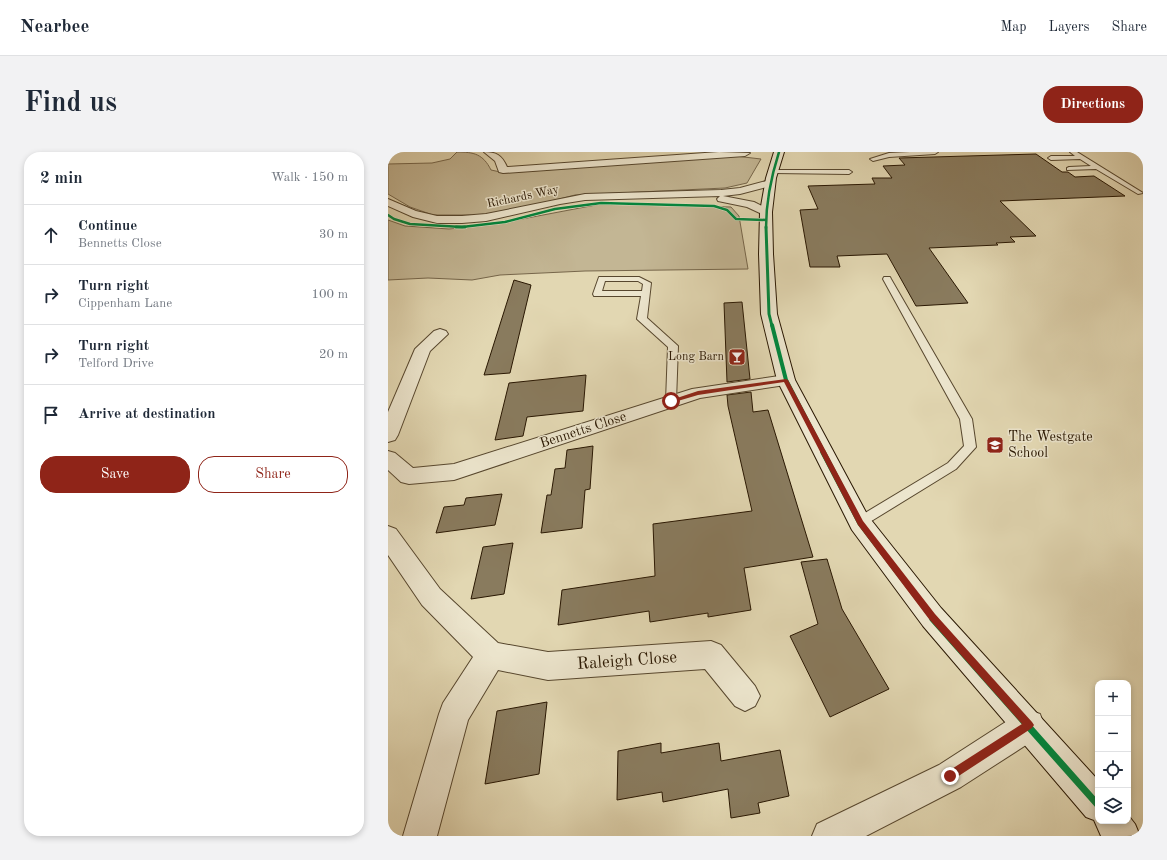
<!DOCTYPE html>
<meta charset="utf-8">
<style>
:root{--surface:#fff;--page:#f2f2f3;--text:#1f2937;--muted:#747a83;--line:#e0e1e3;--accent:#8f2418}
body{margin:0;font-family:"Old Standard TT",serif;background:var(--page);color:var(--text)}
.controls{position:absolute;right:12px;bottom:12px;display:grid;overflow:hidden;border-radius:8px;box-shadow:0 2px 6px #0003}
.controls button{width:36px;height:36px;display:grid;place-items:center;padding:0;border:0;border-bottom:1px solid var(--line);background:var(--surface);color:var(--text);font:20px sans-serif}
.stop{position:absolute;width:12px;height:12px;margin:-9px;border:3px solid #8f2418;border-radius:50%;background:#fff}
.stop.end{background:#8f2418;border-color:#fff;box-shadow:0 1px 4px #0008}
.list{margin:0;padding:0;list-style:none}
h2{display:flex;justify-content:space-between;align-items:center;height:52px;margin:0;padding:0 16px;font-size:17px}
h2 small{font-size:13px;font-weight:400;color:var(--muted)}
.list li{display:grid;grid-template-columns:26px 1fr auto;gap:12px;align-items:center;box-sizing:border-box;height:60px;padding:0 16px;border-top:1px solid var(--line)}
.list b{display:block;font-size:15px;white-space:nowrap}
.list p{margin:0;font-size:13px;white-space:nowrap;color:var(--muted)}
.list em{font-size:13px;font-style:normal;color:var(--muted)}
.actions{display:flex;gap:8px;padding:12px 16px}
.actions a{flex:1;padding:9px 0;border:1px solid var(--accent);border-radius:16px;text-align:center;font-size:14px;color:var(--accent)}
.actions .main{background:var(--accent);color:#fff}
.icon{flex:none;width:22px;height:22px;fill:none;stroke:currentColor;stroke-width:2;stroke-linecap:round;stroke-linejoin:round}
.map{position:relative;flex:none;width:755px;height:684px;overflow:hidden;border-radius:16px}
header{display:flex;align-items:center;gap:24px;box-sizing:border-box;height:56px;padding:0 20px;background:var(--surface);border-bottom:1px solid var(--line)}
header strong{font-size:19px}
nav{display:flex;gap:22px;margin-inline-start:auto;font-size:14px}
.intro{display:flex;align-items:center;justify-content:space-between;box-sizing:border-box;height:96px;padding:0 24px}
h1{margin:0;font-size:28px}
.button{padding:10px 18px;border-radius:16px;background:var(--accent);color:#fff;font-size:14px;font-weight:700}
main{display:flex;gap:24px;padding:0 24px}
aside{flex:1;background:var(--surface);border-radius:16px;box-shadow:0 2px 6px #0003}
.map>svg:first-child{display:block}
.green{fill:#c3b694;stroke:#76664b}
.building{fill:#897b5e;stroke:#291702}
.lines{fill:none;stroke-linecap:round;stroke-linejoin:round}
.lane-casing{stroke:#57472e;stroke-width:2}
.street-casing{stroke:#57472e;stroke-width:2}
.secondary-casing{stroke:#291702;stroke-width:2}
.lane{fill:#ece5cd;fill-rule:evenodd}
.street{fill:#ece5cd;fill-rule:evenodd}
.secondary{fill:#ece5cd;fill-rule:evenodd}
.cycleway-far4-casing{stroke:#ece5cd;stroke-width:3.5}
.cycleway-far3-casing{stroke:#ece5cd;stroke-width:4.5}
.cycleway-far2-casing{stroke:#ece5cd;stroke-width:6}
.cycleway-far1-casing{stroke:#ece5cd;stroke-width:8}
.cycleway-casing{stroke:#ece5cd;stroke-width:10}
.cycleway-far4{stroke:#00873e;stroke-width:2.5}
.cycleway-far3{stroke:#00873e;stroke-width:3}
.cycleway-far2{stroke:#00873e;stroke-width:4}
.cycleway-far1{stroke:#00873e;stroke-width:5.5}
.cycleway{stroke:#00873e;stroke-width:7}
.route{fill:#8f2418}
.labels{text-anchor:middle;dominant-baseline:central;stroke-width:3;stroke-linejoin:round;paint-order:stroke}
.far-street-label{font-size:12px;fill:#291702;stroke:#ece5cd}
.far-poi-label{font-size:12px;fill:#291702;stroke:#ece5cd;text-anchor:end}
.street-label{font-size:14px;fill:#291702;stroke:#ece5cd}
.poi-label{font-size:14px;fill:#291702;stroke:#ece5cd;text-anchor:start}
.near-street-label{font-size:17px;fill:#291702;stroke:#ece5cd}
</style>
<header>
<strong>Nearbee</strong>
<nav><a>Map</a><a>Layers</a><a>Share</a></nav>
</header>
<div class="intro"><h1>Find us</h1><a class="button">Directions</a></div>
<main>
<aside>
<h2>2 min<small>Walk · 150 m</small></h2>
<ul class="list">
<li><svg class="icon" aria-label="ahead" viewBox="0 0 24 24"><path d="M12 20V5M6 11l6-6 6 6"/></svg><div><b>Continue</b><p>Bennetts Close</p></div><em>30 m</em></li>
<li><svg class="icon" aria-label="right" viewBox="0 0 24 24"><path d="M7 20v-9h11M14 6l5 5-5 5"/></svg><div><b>Turn right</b><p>Cippenham Lane</p></div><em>100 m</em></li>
<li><svg class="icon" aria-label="right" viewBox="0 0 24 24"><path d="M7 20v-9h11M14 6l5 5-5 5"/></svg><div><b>Turn right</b><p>Telford Drive</p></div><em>20 m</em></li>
<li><svg class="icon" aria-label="arrive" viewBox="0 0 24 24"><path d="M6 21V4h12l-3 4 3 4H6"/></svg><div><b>Arrive at destination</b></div></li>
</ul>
<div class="actions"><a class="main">Save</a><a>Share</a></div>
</aside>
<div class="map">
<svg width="755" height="684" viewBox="0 0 755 684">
<rect width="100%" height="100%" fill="#e2d7b2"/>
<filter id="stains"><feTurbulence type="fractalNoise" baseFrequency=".005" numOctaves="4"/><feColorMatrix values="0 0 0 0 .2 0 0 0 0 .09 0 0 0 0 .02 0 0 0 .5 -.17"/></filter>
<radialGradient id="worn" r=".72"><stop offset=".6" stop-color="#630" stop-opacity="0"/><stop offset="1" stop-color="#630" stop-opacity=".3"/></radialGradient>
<path class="green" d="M69,0C86,0 95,2 103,18L117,21L347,4L373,7L359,31L337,36L187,43L132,57L93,63H45L22,55L0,42V12L44,11L62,7Z
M213,52L343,55L351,64L360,117L197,119L112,123L84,128L40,126L0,128V68L17,74L61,77L113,71Z"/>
<path class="building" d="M648,2L674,20H680L687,25L706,24L737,44L612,49L648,84L622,85L627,90L608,91L610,93L541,96L580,151L528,154L499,102L449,104L452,115H422L412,58L430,57L420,34L487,32L484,26H504L495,14L517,13L511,6Z
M126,128L143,133L122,221L96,223Z
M354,150L362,227L339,230L336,151Z
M198,223L195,259L139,265L135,284L107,288L121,231Z
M363,240L365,260L380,258L425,405L356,416L363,458L320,465V461L262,470L261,459L170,473L174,438L267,424L265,372L364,359L340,254L339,243Z
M205,294L202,337L197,338L194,376L153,381L159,343H163L167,317L177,316L179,298Z
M114,342L107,373L48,381L56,355L76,353L78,346Z
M125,391L116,442L83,447L95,395Z
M439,407L454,457L501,537L442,565L402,484L430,472L413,410Z
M159,550L151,622L97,632L109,559Z
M273,591V601L331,591L333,609L392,598L401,644L370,651L372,661L343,666L340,637L275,650L274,640L229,648L230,599Z"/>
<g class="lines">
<g class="lane-casing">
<path id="lane" d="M522,0H550L547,2L501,5L485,9L482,7L501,1Z
M682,0H689L755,41L750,42L708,17L679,18V16L681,15L703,14L692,7L663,8L660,6L663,4H687Z
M384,18H461L464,20L461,22L386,21L384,20Z
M211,125H251L263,131L259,166L290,194L288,249L287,251H279L278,249L280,195L249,167L253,144H206L205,142ZM217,129H250L255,132L254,139H214Z
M496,125H502L503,127L584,267L588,295L568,317L472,376L467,375L465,371L467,367L560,311L576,294L572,267L495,127Z"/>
</g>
<g class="street-casing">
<path id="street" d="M96,0C108,0 114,3 119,15L331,0L362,1L357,4L115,21L111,20L107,9Z
M382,28L387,31L386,33L352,42L335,44L366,50L382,58L384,60L382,62H374L359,55L330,49L329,47L332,44L197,48L172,52L98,69L74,71H49L25,65L0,54V47L28,59L49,64H74L98,62L197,42L333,38L352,36Z
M52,177L58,179L60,182L42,199L10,283L7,288L0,290V260L27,197L46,179Z
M398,223L404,224L407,228L404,232L312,246L66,328L21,332L13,330L0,318V299L7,301L25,316L66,312L304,237Z
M0,374L8,377L52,437L110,491L160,500L323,489L333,493L367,534L372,544L367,554L357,559L347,554L317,517L160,528L110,518L80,568L49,684H15L51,562L55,551L85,505L34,453L0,403Z
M641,558L652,562L656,573L652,584L573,635L478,684H424L429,672L551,613L630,562Z"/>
</g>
<g class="secondary-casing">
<path id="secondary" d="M386,0H396L388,26L384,60L385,102L389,162L407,228L480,364L553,456L710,628V669H740V663L747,672L752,684H713L706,668L698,665L535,474L464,378L389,228L373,162L371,102L372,60L378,26Z"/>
</g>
<use href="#lane" class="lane"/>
<use href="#street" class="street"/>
<use href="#secondary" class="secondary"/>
<g class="cycleway-far4-casing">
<path id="cycleway-far4" d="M0,63L6,67L22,72L74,75L117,70L167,57L213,51L326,54L339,58L348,67L378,68
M378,76C378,49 383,25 391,0"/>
</g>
<g class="cycleway-far3-casing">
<path id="cycleway-far3" d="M68,75H77
M378,75L381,162L384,174"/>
</g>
<g class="cycleway-far2-casing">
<path id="cycleway-far2" d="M384,173L398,228L436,301"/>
</g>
<g class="cycleway-far1-casing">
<path id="cycleway-far1" d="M435,300L472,371L546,468"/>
</g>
<g class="cycleway-casing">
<path id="cycleway" d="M545,467L710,653"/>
</g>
<use href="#cycleway-far4" class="cycleway-far4"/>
<use href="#cycleway-far3" class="cycleway-far3"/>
<use href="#cycleway-far2" class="cycleway-far2"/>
<use href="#cycleway-far1" class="cycleway-far1"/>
<use href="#cycleway" class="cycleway"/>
</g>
<path class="route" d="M398,227L400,228L475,369L547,462L644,570L646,573L644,576L566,627L562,628L559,627L557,624L559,620L634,572L541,467L470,373L396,230L310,243L283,251L280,249L310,239Z"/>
<defs>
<g id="bar-square" transform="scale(0.9)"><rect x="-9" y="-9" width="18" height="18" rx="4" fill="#8f2418" stroke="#ece5cd"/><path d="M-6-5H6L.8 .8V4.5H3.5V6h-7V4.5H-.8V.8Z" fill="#fff"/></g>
<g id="school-square" transform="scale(0.9)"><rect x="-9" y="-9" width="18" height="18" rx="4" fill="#8f2418" stroke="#ece5cd"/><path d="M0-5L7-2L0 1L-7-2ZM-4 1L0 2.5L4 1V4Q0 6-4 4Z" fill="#fff"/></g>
</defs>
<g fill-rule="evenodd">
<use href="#bar-square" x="349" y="205"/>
<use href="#school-square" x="607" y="293"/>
</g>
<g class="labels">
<g class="far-street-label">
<text transform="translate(135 45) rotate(-12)">Richards Way</text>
</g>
<g class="far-poi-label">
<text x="336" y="205">Long Barn</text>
</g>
<g class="street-label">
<text transform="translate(195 278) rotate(-18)">Bennetts Close</text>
</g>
<g class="poi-label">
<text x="620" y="285">The Westgate<tspan x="620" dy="16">School</tspan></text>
</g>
<g class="near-street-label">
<text transform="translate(239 509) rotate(-4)">Raleigh Close</text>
</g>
</g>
<rect width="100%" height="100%" filter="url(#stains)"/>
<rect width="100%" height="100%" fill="url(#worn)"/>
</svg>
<div class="controls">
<button>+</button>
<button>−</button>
<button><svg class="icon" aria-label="locate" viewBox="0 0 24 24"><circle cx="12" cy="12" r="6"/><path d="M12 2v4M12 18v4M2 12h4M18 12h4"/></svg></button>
<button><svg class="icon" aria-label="layers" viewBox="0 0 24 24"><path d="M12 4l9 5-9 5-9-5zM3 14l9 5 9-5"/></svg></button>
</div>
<div class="stop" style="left:283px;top:249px"></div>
<div class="stop end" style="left:562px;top:624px"></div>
</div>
</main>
